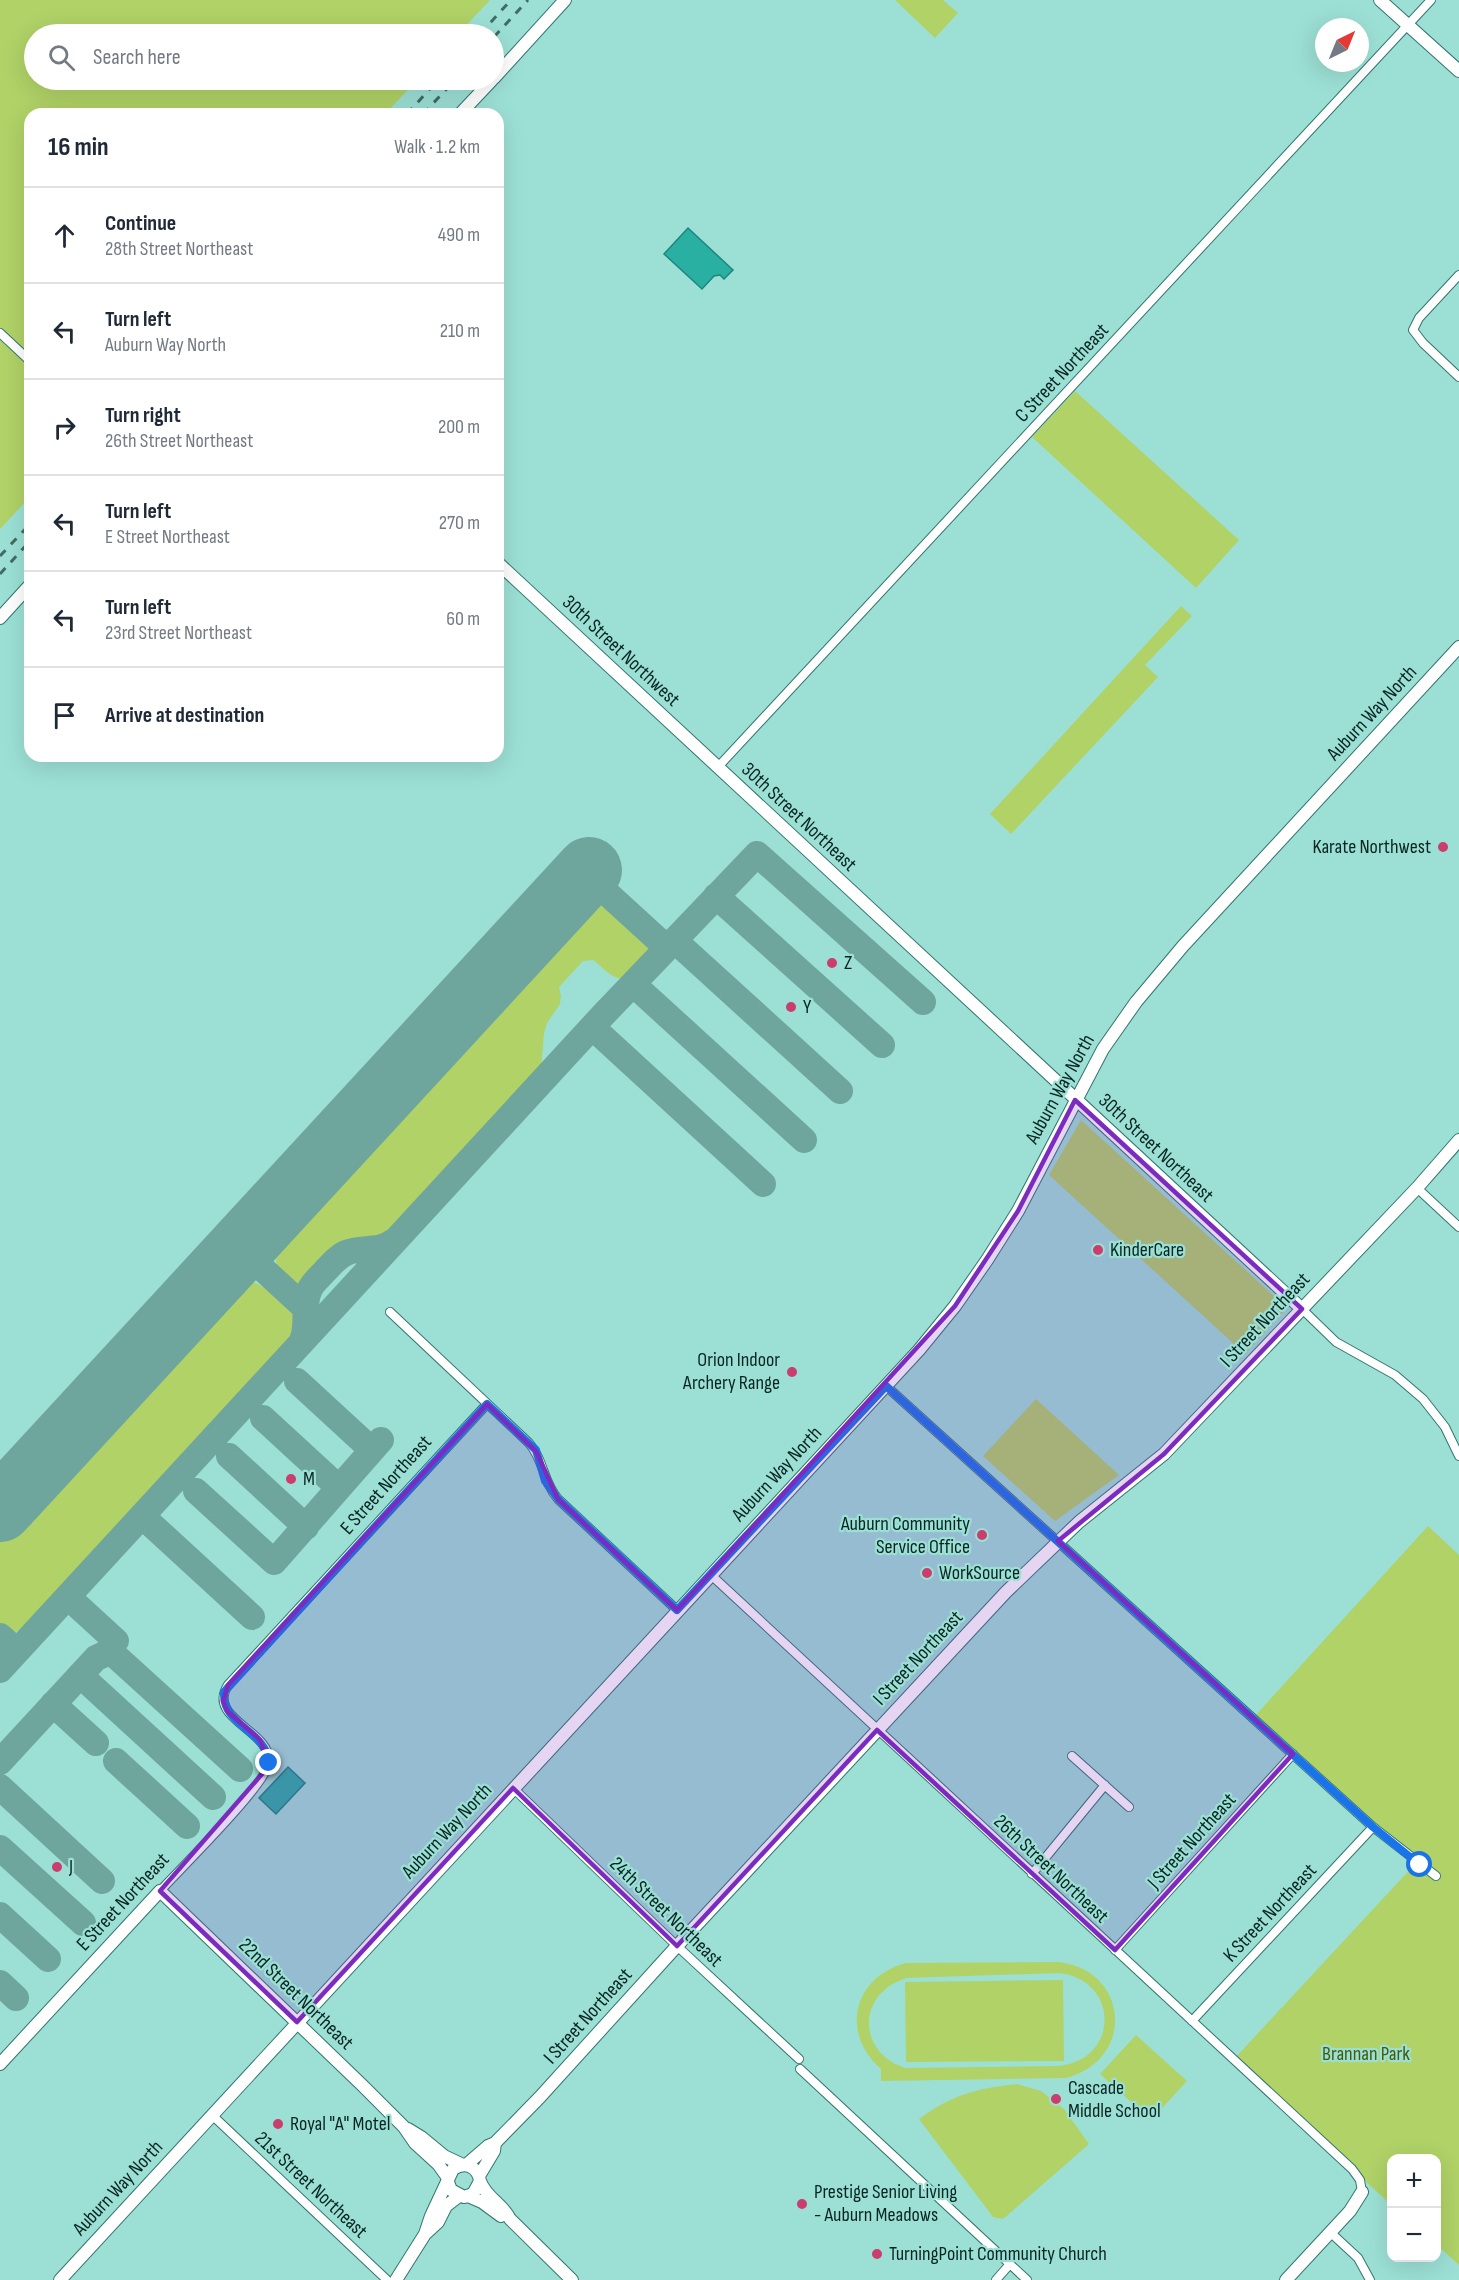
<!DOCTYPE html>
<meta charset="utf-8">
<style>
:root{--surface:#fff;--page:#f6f6f7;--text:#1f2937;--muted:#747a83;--line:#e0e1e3}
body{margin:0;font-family:"Sofia Sans Condensed",sans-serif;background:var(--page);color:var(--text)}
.controls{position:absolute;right:18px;bottom:18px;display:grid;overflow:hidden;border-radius:12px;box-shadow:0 6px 24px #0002}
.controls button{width:54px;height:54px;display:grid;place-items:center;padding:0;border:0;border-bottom:2px solid var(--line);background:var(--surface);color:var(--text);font:30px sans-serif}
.compass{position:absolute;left:1315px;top:18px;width:54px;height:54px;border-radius:50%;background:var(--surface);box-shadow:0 6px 24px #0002;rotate:43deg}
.stop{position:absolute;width:18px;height:18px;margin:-14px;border:4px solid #1a73e8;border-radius:50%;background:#fff}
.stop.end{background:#1a73e8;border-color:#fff;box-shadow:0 2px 6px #0008}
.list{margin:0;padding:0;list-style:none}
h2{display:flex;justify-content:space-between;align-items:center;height:78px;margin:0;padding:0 24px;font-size:26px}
h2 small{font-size:20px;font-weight:400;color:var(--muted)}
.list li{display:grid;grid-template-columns:39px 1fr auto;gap:18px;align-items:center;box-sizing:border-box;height:96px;padding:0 24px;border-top:2px solid var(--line)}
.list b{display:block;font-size:22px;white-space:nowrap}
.list p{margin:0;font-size:20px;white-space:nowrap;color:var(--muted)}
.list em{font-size:20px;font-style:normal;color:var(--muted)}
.icon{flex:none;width:33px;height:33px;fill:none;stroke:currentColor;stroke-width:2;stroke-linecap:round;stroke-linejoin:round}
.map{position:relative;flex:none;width:1459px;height:2280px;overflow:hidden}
.search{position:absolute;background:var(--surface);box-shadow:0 6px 24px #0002;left:24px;top:24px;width:480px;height:66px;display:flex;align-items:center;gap:15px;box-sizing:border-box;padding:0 21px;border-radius:33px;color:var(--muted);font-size:22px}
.panel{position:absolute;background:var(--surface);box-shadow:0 6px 24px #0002;left:24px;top:108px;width:480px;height:654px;border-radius:18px}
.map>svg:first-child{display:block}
.green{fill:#b0d267;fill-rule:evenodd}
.water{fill:#29b0a2;stroke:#1f867b;stroke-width:1.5}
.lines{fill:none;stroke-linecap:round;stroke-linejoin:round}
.taxiway{stroke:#6ea69d;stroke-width:26}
.runway{stroke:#6ea69d;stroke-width:66}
.street-casing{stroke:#31756c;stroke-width:10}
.secondary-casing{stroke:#31756c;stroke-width:14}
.street{stroke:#fff;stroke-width:8}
.secondary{stroke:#fff;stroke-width:12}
.rail{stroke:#406c65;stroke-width:3;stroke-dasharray:8 8;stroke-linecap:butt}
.route{stroke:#1a73e8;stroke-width:8}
.marked{fill:#7b2cbf;fill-opacity:0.2;stroke:#7b2cbf;stroke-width:4.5;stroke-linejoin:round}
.poi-dot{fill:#ca3d6d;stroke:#9ce0d5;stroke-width:2}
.labels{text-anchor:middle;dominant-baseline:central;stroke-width:4.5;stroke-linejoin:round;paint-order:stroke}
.street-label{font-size:20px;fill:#082521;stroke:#9ce0d5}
.poi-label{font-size:20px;fill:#082521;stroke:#9ce0d5;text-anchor:start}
.park-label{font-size:20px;fill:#455a0a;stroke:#9ce0d5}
</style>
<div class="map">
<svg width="1459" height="2280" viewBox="0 0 1459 2280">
<rect width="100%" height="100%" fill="#9ce0d5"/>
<path class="green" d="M0,0H490L458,34H34V80H417L385,114H30V497L0,529Z
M895,0H943L958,13L935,38Z
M1075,391L1239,540L1196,588L1032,437Z
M1181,606L1192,616L1145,665L1158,677L1011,834L990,814Z
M595,892C619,905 642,928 656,951C647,965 632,986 613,976C606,972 600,965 593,960L583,961L559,987L561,996L560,1004L547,1023L544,1033L541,1071L391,1236C376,1247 357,1239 342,1248C326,1257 316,1277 302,1288C280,1281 269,1258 278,1237L504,988Z
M1081,1120L1287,1308L1245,1354L1049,1175Z
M247,1280C271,1288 301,1305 297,1334L160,1483L74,1581L32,1624L15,1632L0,1623V1538L229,1291Z
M1036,1399L1119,1475L1055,1521L983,1456Z
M1428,1526L1459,1555V2265L1437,2245L1436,2158H1392L1391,2205L1234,2059L1415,1864L1253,1718Z
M1059,1962C1130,1971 1135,2060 1066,2078L881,2081V2069C840,2033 853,1977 906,1963ZM1059,1973C1120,1980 1120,2060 1058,2066L906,2068C856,2053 857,1992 907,1978Z
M1063,1980L1064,2061L906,2062L905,1982Z
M1136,2035L1187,2081L1151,2120L1100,2074Z
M1017,2084L1041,2091L1064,2109L1089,2144L1003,2219L993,2217L919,2119C951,2095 978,2088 1017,2084Z"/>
<path class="water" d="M688,228L733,270L724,279L720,275L714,276L702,289L664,254Z
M288,1767L305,1783L276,1814L259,1798Z"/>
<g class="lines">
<path class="taxiway" d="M586,874L667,948
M716,896L882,1045
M674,940L840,1091
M633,984L804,1140
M592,1027L763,1184
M240,1248L316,1318
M301,1343C310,1326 301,1306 310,1289C313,1282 320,1277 325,1271C331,1265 337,1257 346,1253C362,1246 379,1253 394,1241
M297,1381L372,1450
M263,1418L338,1487
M229,1456L306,1527
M196,1491L274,1562L381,1440
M142,1516L252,1617
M0,1636L17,1651
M109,1650L240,1769
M0,1670L604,1014L757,854L923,1002
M80,1675L213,1797
M53,1704L96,1743
M116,1761L187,1826
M0,1762L96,1658L105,1654L116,1641L68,1597
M0,1787L102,1881
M0,1848L83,1923
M0,1915L48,1959
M0,1983L16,1998"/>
<path class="runway" d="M0,1509L589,870"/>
<g class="street-casing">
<path id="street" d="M1459,275L1419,318L1413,330L1423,343L1459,377
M0,333L30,361
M717,768L1431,0
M1417,1188L1459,1227
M1302,1309L1336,1342L1395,1375L1423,1399L1445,1427L1459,1456
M390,1312L529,1443C544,1460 543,1482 558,1499L677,1610
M886,1386L1373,1827L1436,1876
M710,1574L1352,2169L1360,2180L1362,2192
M1072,1756L1129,1807
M513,1788L677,1946L799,2059
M1032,1874L1105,1785
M160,1891C178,1871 269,1782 269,1762C271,1730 206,1719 228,1685L487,1404
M1115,1950L1293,1754
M1192,2021L1373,1827
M800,2069L1027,2280
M212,2115L387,2280
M1330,2232L1358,2258L1370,2280
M996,2280L1010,2264"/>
</g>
<g class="secondary-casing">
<path id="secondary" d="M1380,0L1459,71
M494,78L565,0
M460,114L492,80
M498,563L1302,1309
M0,618L30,585
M0,2064L160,1891L362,2085L404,2127L415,2143L438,2164L448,2178
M408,2129L421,2137L444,2156L463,2165
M466,2165L488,2146L495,2143L540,2097L677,1946L1006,1592L1079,1522L1164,1454L1417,1188L1459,1140
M479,2176L494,2151L495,2143
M480,2181C486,2198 503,2204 510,2219L572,2280
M468,2196L482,2202L501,2216
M425,2234L431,2216L453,2169C466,2161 478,2167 480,2181L473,2194L464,2197L451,2190L448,2182
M60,2280L919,1350L955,1306L987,1260L1018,1211L1103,1049L1136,1002L1183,946L1459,647
M396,2280L425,2234L438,2222L446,2206L459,2196
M1286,2280L1350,2211L1362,2192"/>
</g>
<use href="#street" class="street"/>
<use href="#secondary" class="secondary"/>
<path class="rail" d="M480,34L511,0
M494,37L528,0
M407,114L438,80
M423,114L455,80
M0,556L30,524
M0,574L30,541"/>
</g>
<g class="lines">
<path class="route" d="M269,1763C266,1730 222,1726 224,1692L487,1404L536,1450L545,1481L558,1499L677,1610L886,1386L1373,1827L1420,1865"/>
</g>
<path class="marked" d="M1075,1100L1302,1309L1164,1454L1058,1541L1293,1754L1115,1950L877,1730L677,1946L513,1788L297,2022L160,1891L269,1766L260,1740L227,1711L223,1701L228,1685L487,1404L536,1451L558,1499L677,1610L955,1306L1018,1211Z"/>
<g class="poi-dot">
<circle cx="1443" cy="847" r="6"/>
<circle cx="832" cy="963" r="6"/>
<circle cx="791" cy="1007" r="6"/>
<circle cx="1098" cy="1250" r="6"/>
<circle cx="792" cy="1372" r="6"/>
<circle cx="291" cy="1479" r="6"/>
<circle cx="982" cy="1535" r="6"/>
<circle cx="927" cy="1573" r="6"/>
<circle cx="57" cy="1867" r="6"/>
<circle cx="1056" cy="2099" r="6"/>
<circle cx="278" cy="2124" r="6"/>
<circle cx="802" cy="2204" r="6"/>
<circle cx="877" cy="2254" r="6"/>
</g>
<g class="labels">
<g class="street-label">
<text transform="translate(1062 373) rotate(-47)">C Street Northeast</text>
<text transform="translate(621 651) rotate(43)">30th Street Northwest</text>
<text transform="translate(1372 713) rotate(-47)">Auburn Way North</text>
<text transform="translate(799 817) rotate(43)">30th Street Northeast</text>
<text transform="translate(1060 1089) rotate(-61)">Auburn Way North</text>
<text transform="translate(1156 1148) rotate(43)">30th Street Northeast</text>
<text transform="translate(1265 1320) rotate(-47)">I Street Northeast</text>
<text transform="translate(777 1474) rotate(-47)">Auburn Way North</text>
<text transform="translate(386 1485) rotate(-48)">E Street Northeast</text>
<text transform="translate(918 1658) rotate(-47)">I Street Northeast</text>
<text transform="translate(447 1831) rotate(-47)">Auburn Way North</text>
<text transform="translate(1192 1841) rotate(-48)">J Street Northeast</text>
<text transform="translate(1051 1869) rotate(43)">26th Street Northeast</text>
<text transform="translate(123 1902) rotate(-47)">E Street Northeast</text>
<text transform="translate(666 1912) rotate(44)">24th Street Northeast</text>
<text transform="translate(1270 1913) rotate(-47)">K Street Northeast</text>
<text transform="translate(296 1994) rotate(44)">22nd Street Northeast</text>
<text transform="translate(588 2016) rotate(-48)">I Street Northeast</text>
<text transform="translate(311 2185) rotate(43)">21st Street Northeast</text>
<text transform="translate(118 2188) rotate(-47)">Auburn Way North</text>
</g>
<g class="poi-label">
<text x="1431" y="847" text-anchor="end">Karate Northwest</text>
<text x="844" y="963">Z</text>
<text x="803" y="1007">Y</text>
<text x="1110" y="1250">KinderCare</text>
<text x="780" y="1360" text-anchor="end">Orion Indoor<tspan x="780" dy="23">Archery Range</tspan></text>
<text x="303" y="1479">M</text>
<text x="970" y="1524" text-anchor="end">Auburn Community<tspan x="970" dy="23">Service Office</tspan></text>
<text x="939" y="1573">WorkSource</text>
<text x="69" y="1867">J</text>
<text x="1068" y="2088">Cascade<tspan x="1068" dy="23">Middle School</tspan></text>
<text x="290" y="2124">Royal "A" Motel</text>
<text x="814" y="2192">Prestige Senior Living<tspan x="814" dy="23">- Auburn Meadows</tspan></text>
<text x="889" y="2254">TurningPoint Community Church</text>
</g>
<g class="park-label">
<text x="1366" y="2054">Brannan Park</text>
</g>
</g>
</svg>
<div class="controls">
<button>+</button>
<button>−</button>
</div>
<svg class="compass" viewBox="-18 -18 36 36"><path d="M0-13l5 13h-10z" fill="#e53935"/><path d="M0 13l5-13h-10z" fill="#747a83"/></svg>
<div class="stop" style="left:1420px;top:1865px"></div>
<div class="stop end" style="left:269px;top:1763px"></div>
<div class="search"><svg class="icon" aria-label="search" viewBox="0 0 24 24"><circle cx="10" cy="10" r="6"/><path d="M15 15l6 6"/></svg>Search here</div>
<section class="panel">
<h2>16 min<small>Walk · 1.2 km</small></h2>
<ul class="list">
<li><svg class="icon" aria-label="ahead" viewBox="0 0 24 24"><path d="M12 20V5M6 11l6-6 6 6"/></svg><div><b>Continue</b><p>28th Street Northeast</p></div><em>490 m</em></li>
<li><svg class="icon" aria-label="left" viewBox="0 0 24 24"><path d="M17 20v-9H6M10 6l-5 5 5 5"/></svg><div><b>Turn left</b><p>Auburn Way North</p></div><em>210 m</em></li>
<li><svg class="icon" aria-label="right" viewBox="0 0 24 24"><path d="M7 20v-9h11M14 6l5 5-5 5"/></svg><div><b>Turn right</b><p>26th Street Northeast</p></div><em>200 m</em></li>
<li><svg class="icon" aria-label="left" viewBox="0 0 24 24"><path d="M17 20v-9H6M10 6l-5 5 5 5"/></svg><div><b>Turn left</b><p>E Street Northeast</p></div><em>270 m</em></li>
<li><svg class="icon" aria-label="left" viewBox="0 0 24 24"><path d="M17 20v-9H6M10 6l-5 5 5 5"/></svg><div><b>Turn left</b><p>23rd Street Northeast</p></div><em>60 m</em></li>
<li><svg class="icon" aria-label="arrive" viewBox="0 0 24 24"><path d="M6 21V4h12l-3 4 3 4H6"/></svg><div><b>Arrive at destination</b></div></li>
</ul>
</section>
</div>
